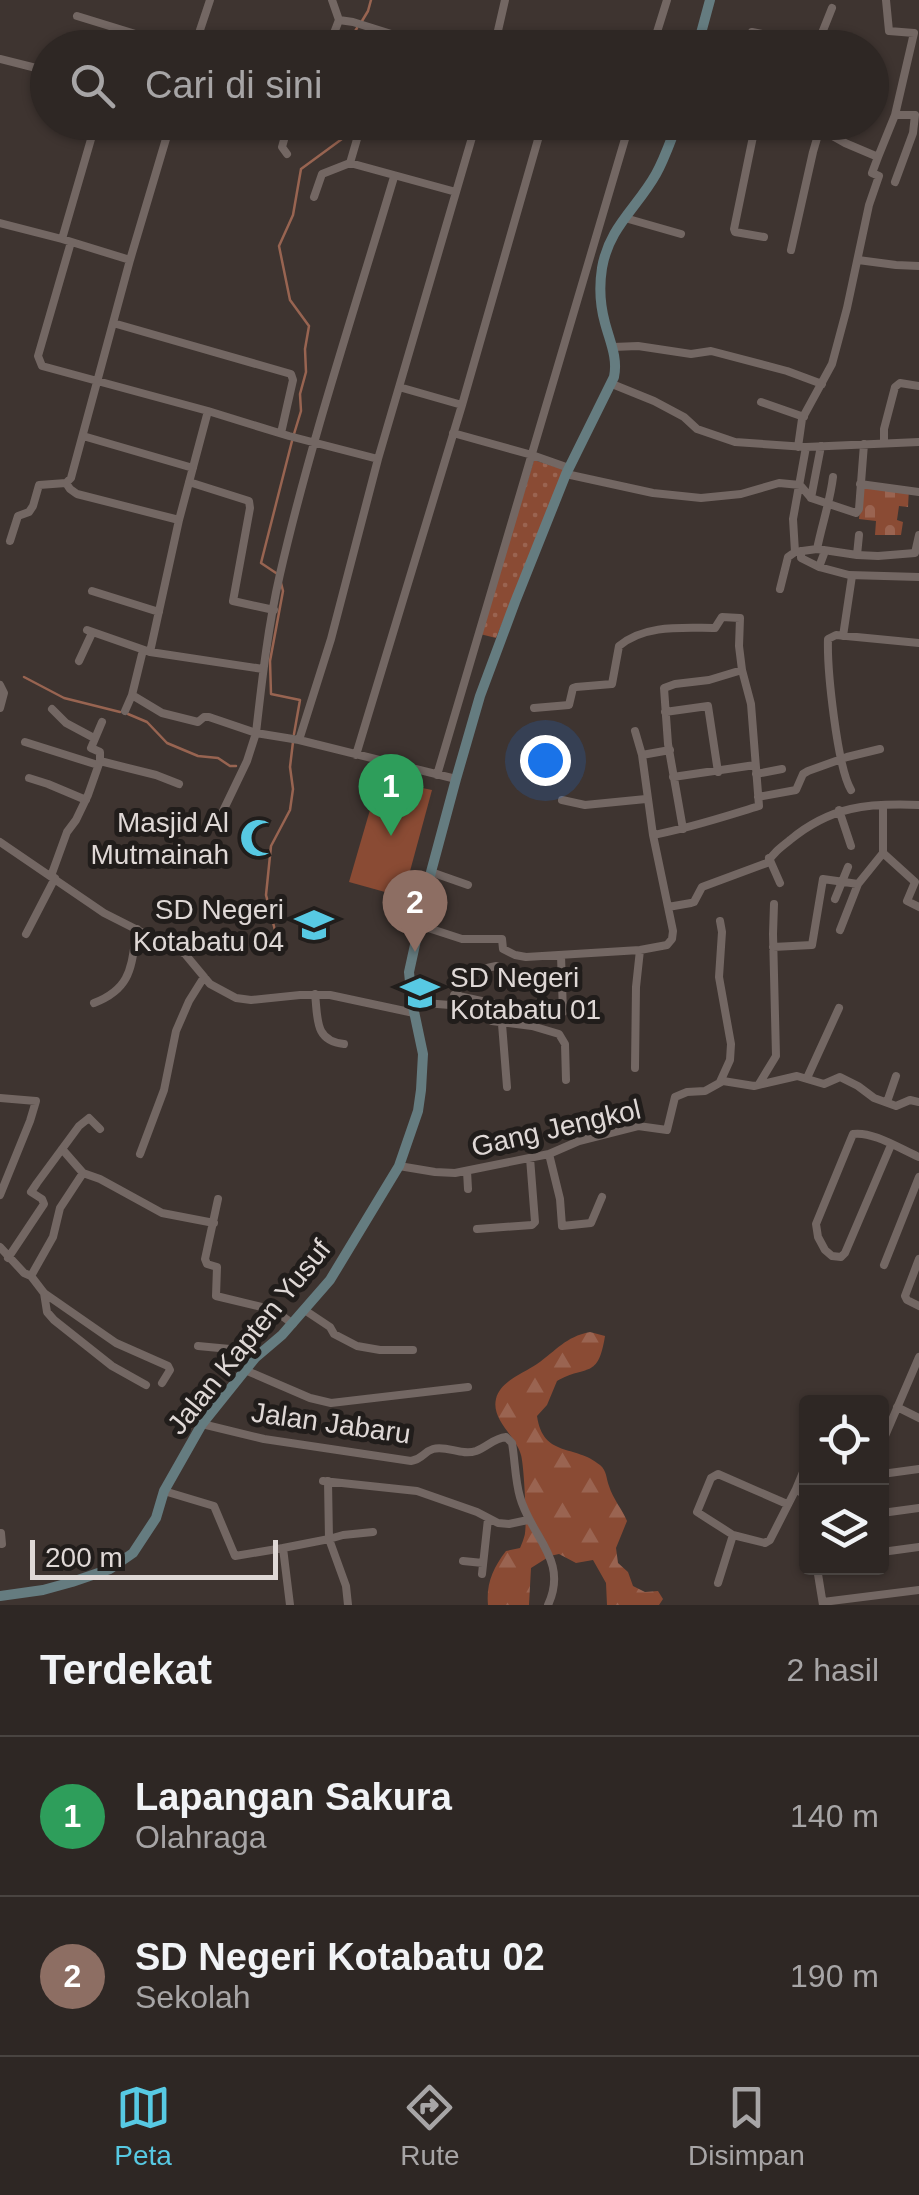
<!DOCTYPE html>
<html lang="id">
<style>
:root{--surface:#2e2724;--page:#3a3331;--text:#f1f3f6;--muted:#a7a5a6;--line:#494441;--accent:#57c9e3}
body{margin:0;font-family:Helvetica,sans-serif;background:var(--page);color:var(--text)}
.controls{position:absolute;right:30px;bottom:30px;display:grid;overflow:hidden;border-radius:10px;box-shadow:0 2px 8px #0004}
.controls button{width:90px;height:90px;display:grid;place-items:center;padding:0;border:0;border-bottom:2px solid var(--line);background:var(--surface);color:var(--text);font:50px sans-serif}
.scale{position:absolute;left:30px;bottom:25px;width:248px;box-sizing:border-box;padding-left:10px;border:5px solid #dfd8d6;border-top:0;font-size:28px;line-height:35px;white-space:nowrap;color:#dfd8d6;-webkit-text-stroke:8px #211d1b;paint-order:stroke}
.you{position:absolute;left:545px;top:760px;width:35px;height:35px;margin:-25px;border:8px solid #fff;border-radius:50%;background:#1a73e8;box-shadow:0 0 0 15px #1a73e833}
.badge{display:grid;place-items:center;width:65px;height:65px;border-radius:50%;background:var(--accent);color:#fff;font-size:32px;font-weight:700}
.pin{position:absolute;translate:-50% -82px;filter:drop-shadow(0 2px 5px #0008)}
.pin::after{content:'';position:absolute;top:52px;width:35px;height:30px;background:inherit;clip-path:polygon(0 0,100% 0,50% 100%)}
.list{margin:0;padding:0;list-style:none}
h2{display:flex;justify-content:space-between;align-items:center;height:130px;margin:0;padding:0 40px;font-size:42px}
h2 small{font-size:32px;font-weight:400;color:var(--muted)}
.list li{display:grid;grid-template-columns:65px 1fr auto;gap:30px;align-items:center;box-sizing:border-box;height:160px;padding:0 40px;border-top:2px solid var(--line)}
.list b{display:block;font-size:38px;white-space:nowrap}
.list p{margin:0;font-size:32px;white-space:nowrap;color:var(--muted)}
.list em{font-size:32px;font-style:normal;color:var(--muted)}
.icon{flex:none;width:55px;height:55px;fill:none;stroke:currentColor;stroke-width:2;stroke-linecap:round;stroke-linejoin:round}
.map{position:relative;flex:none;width:919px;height:1605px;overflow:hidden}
.search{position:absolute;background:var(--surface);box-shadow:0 2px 8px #0004;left:30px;right:30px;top:30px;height:110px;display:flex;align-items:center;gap:25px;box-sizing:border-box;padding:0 35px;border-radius:55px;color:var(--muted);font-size:38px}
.sheet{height:450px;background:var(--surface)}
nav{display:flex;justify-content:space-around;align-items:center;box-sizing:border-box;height:140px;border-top:2px solid var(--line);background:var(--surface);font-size:28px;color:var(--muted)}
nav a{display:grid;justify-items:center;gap:5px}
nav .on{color:var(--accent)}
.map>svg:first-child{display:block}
.grass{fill:url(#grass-dots)}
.forest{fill:url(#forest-firs)}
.cemetery{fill:url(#cemetery-stones)}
.garden{fill:#8a4b34}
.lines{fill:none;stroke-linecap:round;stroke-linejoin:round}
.stream{stroke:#986451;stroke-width:2.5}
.minor{stroke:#736763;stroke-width:8}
.secondary{stroke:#657c80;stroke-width:10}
.labels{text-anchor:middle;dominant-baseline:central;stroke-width:10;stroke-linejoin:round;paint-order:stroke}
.poi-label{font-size:28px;fill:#dfd8d6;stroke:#211d1b;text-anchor:end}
.street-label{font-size:28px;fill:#dfd8d6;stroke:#211d1b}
</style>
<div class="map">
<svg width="919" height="1605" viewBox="0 0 919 1605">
<defs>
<pattern id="grass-dots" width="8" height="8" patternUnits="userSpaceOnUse" patternTransform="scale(2.5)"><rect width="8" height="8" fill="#8a4b34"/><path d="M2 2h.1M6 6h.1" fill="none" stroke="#9a6451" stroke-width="1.8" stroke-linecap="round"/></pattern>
<pattern id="forest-firs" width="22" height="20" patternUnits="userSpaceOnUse" patternTransform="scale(2.5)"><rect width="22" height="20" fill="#8a4b34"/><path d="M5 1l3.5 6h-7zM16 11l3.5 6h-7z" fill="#9a6451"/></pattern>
<pattern id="cemetery-stones" width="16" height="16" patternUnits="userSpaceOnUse" patternTransform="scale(2.5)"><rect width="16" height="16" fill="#8a4b34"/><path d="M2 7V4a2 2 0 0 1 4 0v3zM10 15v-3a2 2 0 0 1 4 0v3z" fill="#9a6451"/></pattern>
</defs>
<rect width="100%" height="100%" fill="#3e3430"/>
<path class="grass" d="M534,460L566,470L496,638L480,634Z"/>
<path class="forest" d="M590,1332L605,1336C598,1380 587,1364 557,1381L547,1405L537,1416C543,1458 575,1444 600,1465C607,1471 606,1478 609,1486C613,1499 622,1509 627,1521L616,1548L618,1563L628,1572L633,1586L645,1592L658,1591L663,1599L659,1605H607L606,1583L593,1560L576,1563L559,1554L550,1556L531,1568L529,1605H488C486,1584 493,1568 506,1551L520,1548C521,1546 525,1536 525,1533C527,1522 524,1465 521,1455C516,1436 491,1420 496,1399C500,1381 524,1373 537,1364C557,1350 565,1337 590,1332Z"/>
<path class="cemetery" d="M863,484L909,489L908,507L899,506L897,520L903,522L901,535H875L876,521L859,519Z"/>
<path class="garden" d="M379,779L432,790L403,897L349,882Z"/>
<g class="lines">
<path class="stream" d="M362,21L368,11L371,0
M352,48L349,41L357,28
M294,434L301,411L300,394L306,372L305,349L309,326L290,300L279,246L293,215L301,169L346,136L348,122
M279,575L261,563L292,441
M281,583L283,591L270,661L271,694L300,700L294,734
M24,677L64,698L120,712
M128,714L147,722L167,743L198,756L218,758L230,766H236
M279,946L266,895L271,846L290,810L293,789L290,767L293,742"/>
<path class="minor" d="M332,0L339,20L353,22L436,48
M77,16L181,48
M752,32L817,45
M194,48L210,0
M320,48L334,33L339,20
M494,48L505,0
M652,48L667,0
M816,48L832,8
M0,59L48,71
M362,122L350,163L456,192
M431,122L473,134L476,122
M692,122L724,130
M756,122L734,229L735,232L764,237
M287,154L282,147L289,122
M878,157L895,115L914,33L889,31L886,0
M394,177C355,308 311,440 280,574C268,626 262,680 256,733L299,740L331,639L378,459L473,134
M895,182L913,133L915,115H895
M314,197L322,174L350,163
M625,218L681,234
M0,223L62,239L130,260
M62,239L96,122
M71,242L38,356L42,366L208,411L289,436L378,459
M791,250L813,152L820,128
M858,260L896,265L919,266
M113,323L291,374L293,380L281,433
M613,347L638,346L691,354L711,351L787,371L822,384
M612,384L654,401L684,417L697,429L735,442L806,447L919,442
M399,387L462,405
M761,402L804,417
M453,433L532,455L569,468
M83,436L193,468
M884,443V429L895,387L900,383L919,386
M798,447L802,419L832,364L847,308L869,205L879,176L872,173L878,157L845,143L808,122
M566,474L653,493L701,498L741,494L779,483L800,485L811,498L856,513L859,509L864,444
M189,482L249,501L250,508L233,601L274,610
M66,483L70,489L77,494L179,520
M860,484L919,492
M811,498L821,446
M10,541L18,516L29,512L33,506L39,485L66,483L71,478L130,260L171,122
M817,549C822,524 830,502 833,477
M801,551V558L819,567
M825,551L819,567L849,575L919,577
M795,552L793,519L806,447
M857,555L859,535
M780,589L788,557L795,552L817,549L857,555L878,556L915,553L919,535
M92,591L159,612
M87,630L150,652L263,669
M843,636L852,576
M150,652L179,520L208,411
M79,661L92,633
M0,685L4,693L0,708
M132,695L162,713L198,722L204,717H209L256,733L247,761L223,811
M534,708L569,705L573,688L576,687L612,684L619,646C645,624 683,628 715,628L722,617L740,618L739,646L742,670L751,704L759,806C723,817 690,828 653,835
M52,709L66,723L94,738
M125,711L132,695L143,650
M665,712L708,706L718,772
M299,740L456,779
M25,742L98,765
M356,755L462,405L543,122
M642,755L670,750
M100,761L156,775L179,784
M756,774L782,769
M437,775L630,122
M673,777L755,765
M29,778L48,784L86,800
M851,790C837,766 827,669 828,639L836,635L919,643
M758,797L796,790L803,774L808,771L847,757L880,749
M562,800L585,805L646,799
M839,810L851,846
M683,829L668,744L664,688L675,684L709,680L742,670
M0,842L104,913L185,954L210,984L236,998L251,1000L300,995H330L414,1013
M883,853L915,882L907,901L919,907
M769,858L780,883
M431,872L468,885
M51,876L67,832L76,820L88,795L100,761V752L91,748L102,722
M835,899L848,867
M668,907L691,903L694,902L702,887L767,863C773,853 781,847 790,840C831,806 868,803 919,805
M720,921L722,932L719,977L731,1044L730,1060L720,1082
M419,925L462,939H502L503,949L515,955L526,957L640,950L667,945L672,939L673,931L653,835L642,755L635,731
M840,930L858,884
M26,934L55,878
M773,947L812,945L823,879L858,884L883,853V805
M561,956L563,1012
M315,994C318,1018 314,1041 344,1044
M454,995L495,1004L492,1021L532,1026L559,1034L565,1044L566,1080
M412,1002L450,1005C458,985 475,969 496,966
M94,1003C133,988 131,965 137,929
M502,1024L507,1087
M635,1068L636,987L640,950
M807,1078L839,1008
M759,1084L776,1056L773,934L774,904
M0,1098L36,1101L30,1121L0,1195
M887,1102L896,1076
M891,1145L845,1253L841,1257L832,1256L825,1250L818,1237L816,1224L853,1134C873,1131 900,1149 919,1157
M62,1149L83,1173L100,1179L162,1213L214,1223
M140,1154L164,1090L176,1031L189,1001L204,977
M549,1154L560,1199L562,1226L591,1223L602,1197
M399,1166L435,1172L455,1173L549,1154L579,1141L638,1126L667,1130L675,1097L687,1092L705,1091L723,1081L754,1086L797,1076L824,1084L840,1077L858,1086L874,1098L896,1106L910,1100L919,1102
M467,1171L468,1189
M218,1199L205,1259L207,1264L217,1267L216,1296L274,1310L293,1324
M477,1229L532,1225L535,1222L530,1158
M0,1247L24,1273L31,1276L44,1293L116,1343L168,1366L170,1370L162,1383
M8,1258L44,1204L42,1199L31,1192L37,1183L79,1126L89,1118L100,1129
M919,1259L905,1296L907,1300L919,1306
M884,1265L919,1177
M31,1276L53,1237L60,1208L83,1173
M44,1293L47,1312L54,1320L112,1366L146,1385
M306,1311L330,1327L334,1334L357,1346L380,1350H413
M198,1346L230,1349L255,1358
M245,1370L310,1398L331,1403L468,1387
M897,1407L919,1418
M202,1424L264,1439L411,1461C423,1459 423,1452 433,1449C447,1445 461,1456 476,1451C487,1447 494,1438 506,1437L512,1443C515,1460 515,1480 520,1497C531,1537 569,1560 548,1605
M882,1443L919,1357
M882,1474L919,1469
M323,1481L417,1491L477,1512L498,1523L509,1524L528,1520
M328,1481L329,1539L343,1535L373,1532
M796,1489L806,1465
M164,1491L214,1506L235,1556L283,1548
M787,1504L718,1474L711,1478L697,1512L733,1535L765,1543L770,1540L796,1489L806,1496
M882,1513L919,1508
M1,1533L2,1544
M882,1552L919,1547
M463,1561L483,1563
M817,1568L823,1605
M482,1574L488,1519
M718,1583L733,1535
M823,1602L919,1590
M290,1605L283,1548L329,1539L346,1586L348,1605"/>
<path class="secondary" d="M697,48L710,0
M0,1596L43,1590L72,1582L110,1569L133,1553L156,1518L164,1491L202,1424L255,1358L282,1335L330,1280L399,1166L418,1111L421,1090L423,1054L412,1002L409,972L431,872L456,779L480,696L515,602L566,474L614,377C618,358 610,342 605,323C600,305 599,287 602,268C609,227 637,208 656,174C665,158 671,139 678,122"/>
</g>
<defs>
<g id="mosque-bare" transform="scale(3)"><path d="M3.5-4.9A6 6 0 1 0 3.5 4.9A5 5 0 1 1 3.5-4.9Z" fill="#57c9e3" stroke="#211d1b" stroke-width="2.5" paint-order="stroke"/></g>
<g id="school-bare" transform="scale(3)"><path d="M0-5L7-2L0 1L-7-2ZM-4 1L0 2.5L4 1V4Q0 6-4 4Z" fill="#57c9e3" stroke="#211d1b" stroke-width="2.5" paint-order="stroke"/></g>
</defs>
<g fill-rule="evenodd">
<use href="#mosque-bare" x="259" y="838"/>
<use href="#school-bare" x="314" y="925"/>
<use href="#school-bare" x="420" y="993"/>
</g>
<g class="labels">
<g class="poi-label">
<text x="229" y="822">Masjid Al<tspan x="229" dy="32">Mutmainah</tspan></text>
<text x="284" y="909">SD Negeri<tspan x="284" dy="32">Kotabatu 04</tspan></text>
<text x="450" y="977" text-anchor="start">SD Negeri<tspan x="450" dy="32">Kotabatu 01</tspan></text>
</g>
<g class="street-label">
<text transform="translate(556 1128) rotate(-13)">Gang Jengkol</text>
<text transform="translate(249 1337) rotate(-51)">Jalan Kapten Yusuf</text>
<text transform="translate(331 1423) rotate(8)">Jalan Jabaru</text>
</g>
</g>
</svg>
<div class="controls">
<button><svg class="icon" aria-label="locate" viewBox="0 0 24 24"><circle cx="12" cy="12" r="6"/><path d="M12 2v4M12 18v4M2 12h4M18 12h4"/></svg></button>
<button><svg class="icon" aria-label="layers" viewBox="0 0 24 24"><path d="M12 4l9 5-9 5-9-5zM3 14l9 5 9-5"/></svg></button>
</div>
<div class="scale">200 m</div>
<div class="you"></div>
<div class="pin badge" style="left:391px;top:836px;background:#2e9e5b">1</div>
<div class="pin badge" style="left:415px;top:952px;background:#8d6e63">2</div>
<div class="search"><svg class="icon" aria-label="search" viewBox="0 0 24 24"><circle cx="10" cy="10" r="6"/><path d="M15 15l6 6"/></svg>Cari di sini</div>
</div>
<section class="sheet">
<h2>Terdekat<small>2 hasil</small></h2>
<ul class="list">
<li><span class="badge" style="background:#2e9e5b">1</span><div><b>Lapangan Sakura</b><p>Olahraga</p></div><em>140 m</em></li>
<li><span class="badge" style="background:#8d6e63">2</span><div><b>SD Negeri Kotabatu 02</b><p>Sekolah</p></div><em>190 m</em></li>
</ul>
</section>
<nav>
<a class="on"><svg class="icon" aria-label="map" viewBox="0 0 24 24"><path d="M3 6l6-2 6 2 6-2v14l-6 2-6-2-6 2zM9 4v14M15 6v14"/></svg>Peta</a>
<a><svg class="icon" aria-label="directions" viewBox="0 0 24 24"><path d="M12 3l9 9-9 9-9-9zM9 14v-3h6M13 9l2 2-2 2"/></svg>Rute</a>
<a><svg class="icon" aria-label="saved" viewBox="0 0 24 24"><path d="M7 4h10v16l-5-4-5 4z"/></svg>Disimpan</a>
</nav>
